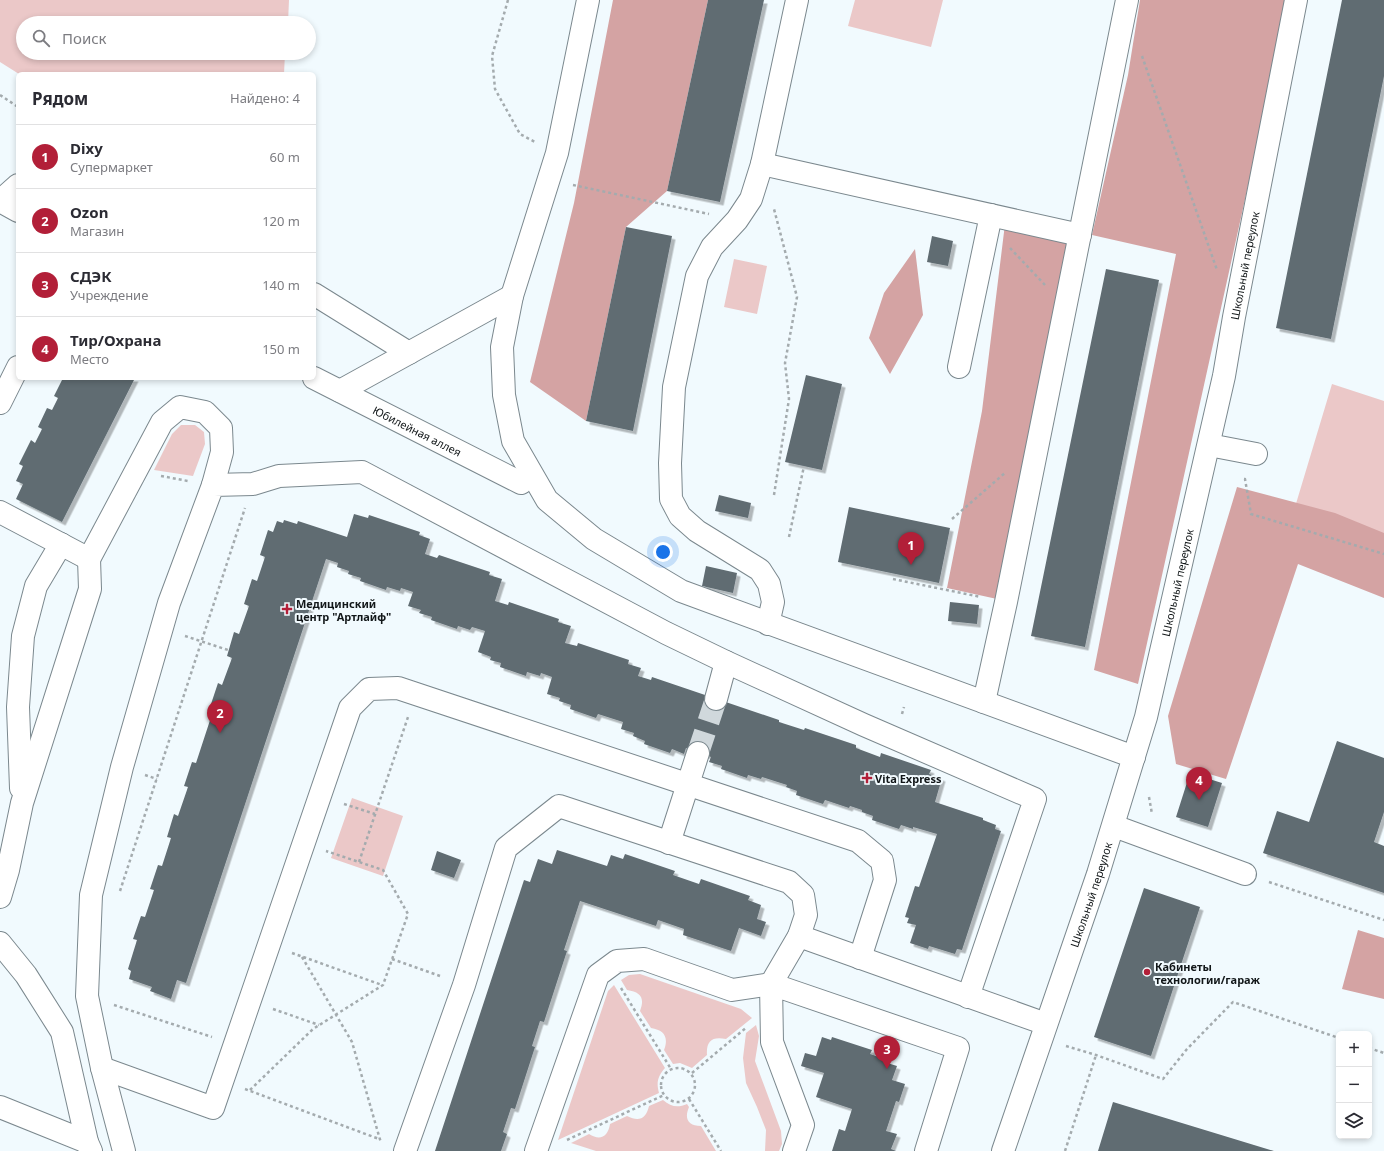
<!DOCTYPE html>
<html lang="ru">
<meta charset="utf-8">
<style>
:root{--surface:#fff;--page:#f2f2f3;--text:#2b2b33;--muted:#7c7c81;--line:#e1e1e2;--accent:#b21f38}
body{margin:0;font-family:"Noto Sans",sans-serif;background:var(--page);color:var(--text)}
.controls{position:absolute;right:12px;bottom:12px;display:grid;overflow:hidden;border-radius:6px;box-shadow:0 2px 6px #0003}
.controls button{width:36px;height:36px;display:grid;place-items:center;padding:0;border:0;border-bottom:1px solid var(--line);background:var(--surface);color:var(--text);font:20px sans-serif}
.you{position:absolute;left:663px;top:552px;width:14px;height:14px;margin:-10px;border:3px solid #fff;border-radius:50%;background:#1a73e8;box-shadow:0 0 0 6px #1a73e833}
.badge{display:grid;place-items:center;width:26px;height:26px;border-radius:50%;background:var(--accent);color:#fff;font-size:13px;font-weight:700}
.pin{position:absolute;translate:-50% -33px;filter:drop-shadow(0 1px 2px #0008)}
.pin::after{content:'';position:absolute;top:21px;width:14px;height:12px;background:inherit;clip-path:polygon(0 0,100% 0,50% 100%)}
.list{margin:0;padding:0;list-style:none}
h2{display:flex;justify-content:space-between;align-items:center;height:52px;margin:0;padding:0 16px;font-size:17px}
h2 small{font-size:13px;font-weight:400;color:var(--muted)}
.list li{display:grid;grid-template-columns:26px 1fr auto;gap:12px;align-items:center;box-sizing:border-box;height:64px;padding:0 16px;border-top:1px solid var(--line)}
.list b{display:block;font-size:15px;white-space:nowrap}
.list p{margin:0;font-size:13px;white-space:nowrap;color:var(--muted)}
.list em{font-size:13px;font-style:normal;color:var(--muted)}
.icon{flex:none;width:22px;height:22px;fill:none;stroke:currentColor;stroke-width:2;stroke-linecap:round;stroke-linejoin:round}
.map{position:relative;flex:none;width:1384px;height:1151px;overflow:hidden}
.search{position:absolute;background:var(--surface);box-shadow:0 2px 6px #0003;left:16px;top:16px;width:300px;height:44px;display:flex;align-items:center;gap:10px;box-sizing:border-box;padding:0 14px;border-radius:22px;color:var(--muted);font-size:15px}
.panel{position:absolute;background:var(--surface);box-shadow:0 2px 6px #0003;left:16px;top:72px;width:300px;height:308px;border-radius:6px}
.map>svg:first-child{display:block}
.green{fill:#ebc8c8}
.forest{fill:#d4a3a3}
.building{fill:#606c72;filter:url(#shadow)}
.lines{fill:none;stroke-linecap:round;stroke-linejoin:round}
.minor-tunnel{stroke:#d0d8dc;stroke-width:22;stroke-dasharray:22 11;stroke-linecap:butt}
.minor-casing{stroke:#7b888e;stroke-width:24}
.path{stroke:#a4abae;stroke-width:2.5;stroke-dasharray:3 3;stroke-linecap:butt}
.minor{stroke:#fff;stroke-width:22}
.poi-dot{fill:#b21f38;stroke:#f1fafe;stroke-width:1.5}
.labels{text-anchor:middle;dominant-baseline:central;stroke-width:4;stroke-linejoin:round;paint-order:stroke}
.street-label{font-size:11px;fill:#121719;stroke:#f1fafe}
.poi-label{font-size:11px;font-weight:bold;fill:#121719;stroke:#f1fafe;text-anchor:start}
</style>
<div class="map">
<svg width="1384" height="1151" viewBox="0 0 1384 1151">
<defs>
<filter id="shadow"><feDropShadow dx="3.5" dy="3.5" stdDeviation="0" flood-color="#0004"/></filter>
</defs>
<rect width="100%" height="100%" fill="#f1fafe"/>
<path class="green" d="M0,0H289L288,23H23V53H285L284,74H19L0,62Z
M855,0H943L931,47L848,26Z
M734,259L767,266L757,314L724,307Z
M1332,384L1384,401V535L1295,507Z
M181,425H195L204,432L205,444L193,476L154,470L172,434Z
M352,798L403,816L383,876L331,858Z
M640,974L741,1009L752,1018L726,1039C712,1036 706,1041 707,1055L692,1068L680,1063L673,1064L664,1050C669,1037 664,1030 651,1028L640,1011C645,998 641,992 627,990L621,980L629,975Z
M614,985L665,1068C658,1076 656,1082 659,1093L558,1140L608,991Z
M756,1025L759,1036L755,1061L781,1131L782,1144L779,1151H765L766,1130L757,1107L746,1083L743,1058L746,1033Z
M663,1100C671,1107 678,1108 687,1104L689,1107C684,1119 688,1126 701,1126L716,1151H596L571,1143L589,1134C600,1141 608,1137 610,1124L627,1116C639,1122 646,1119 649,1106Z"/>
<path class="forest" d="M613,0H708L667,191L626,227L586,421L530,382L574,203Z
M1140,0H1289L1138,684L1094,670L1176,254L1092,235L1128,75Z
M1005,224L1068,237L997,599L947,588L982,411Z
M915,249L923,315L890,374L869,338L884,293Z
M1237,487L1335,513L1384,533V598L1298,564L1226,779L1176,764L1168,716Z
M1358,930L1384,938V999L1342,989Z"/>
<path class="building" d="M708,0H764L720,202L667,191Z
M1342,0H1384V76L1331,339L1276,328Z
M626,227L672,236L633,431L586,421Z
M932,236L953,241L948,266L927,262Z
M1106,269L1159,280L1085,647L1031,636Z
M806,375L842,384L822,470L785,462Z
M63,378H135L62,522L16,499L23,484L16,481L23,466L19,464L31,440L35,443L42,429L38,427L47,408L52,410L58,398L54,396Z
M719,495L751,503L748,518L715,511Z
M849,507L950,528L939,583L838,562Z
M354,514L368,518L369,515L420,532L419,535L430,539L425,554L437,558L439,555L490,572L489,575L502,579L495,601L508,605L509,602L559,619L558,622L571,626L565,643L577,646L578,643L629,660L628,664L641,668L638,676L651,680L652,677L779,720V722L804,730L805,728L856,745V748L880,757L881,753L931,770L929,774L942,778L935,802L983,818V820L996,825L995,829L1001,831L962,950L957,949L955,954L929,946L928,949L910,943L916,925L907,923L909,918L905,917L915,886L919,887L937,834L913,827V829L901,825L899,829L872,820L873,816L862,812V810L850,806L849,808L825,800L823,804L796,795L797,791L786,787L787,785L762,777L761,779L748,775L747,778L721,769L722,766L709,762L711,757L686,748L684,754L672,749L670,753L644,744L645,741L633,736L634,733L621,729L623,722L598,714L596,718L570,709L571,705L559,701L560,698L547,694L552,677L541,673L540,676L527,672L526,676L500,667L501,663L490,660L491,657L478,652L485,631L472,627L470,630L458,626L457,629L431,620L432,617L419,613L421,610L408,606L413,592L401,588L400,591L387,587L386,590L360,581L361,578L348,574L349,571L337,567L338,563L326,559L186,983L177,980L171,999L150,991L152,987L129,979L131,971L128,969L137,940L133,939L141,916L145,917L154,890L150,889L158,865L162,866L171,838L167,837L174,814L178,816L188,787L184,786L192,762L196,763L214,708L210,707L218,683L222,685L232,658L227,656L234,632L239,634L249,606L244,604L252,579L257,581L265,557L260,555L268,530L273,532L277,521L283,523L284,520L297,524L298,521L347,537Z
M706,566L737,573L733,593L702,586Z
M950,602L979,605L977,624L948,621Z
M1337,741L1384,758V812L1374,842L1384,846V893L1263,853L1277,811L1309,822Z
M1190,773L1222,783L1208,827L1176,817Z
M557,850L607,866L611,855L623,859L625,854L675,871L673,875L699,884L701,879L750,896L748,900L761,905L757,919L766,922L761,936L739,928L731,951L683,935L684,929L658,920L656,926L580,901L564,950L567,951L544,1022L540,1021L532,1046L535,1047L515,1109L511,1108L503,1132L507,1134L501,1151H435L524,880L530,882L538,859L552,864Z
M437,851L461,860L454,878L431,870Z
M1144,888L1200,907L1151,1056L1094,1037Z
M822,1037L831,1040L832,1037L872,1050L870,1054L885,1059L884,1062L897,1066L892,1080L905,1084L899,1102L896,1101L886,1131L897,1134L891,1149L896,1151H832L839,1129L845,1131L852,1109L816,1097L824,1073L801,1066L805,1053L816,1056Z
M1113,1102L1274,1151H1098Z"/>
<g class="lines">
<path class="minor-tunnel" d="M698,753L716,699"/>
<g class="minor-casing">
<g id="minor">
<path d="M588,0L557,153L512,296L502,347L504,395L513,441L547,500L594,539L681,591L1134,757"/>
<path d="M762,164L1080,235"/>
<path d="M0,201L18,185"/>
<path d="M0,201L18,211"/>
<path d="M314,294L409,353"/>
<path d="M959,367L991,215"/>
<path id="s1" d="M314,378L521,483"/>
<path d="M340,391L512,296"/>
<path d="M0,403L18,367"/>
<path d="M1209,445L1256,454"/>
<path d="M0,512L89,559L162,422L180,407L205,412L221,428L222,452L213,485"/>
<path d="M768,624L773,602L769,584L760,570L697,531L680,516L671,499L670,463L674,387L697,276L712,247L737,220L751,199L762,164L797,0"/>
<path d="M716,699L726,662"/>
<path d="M984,702L1006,602L1127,0"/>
<path d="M21,788L18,707L23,636L36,586L61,544"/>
<path d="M1114,826L1245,874"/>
<path d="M669,843L698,753"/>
<path d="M0,897L8,870L22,803L90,589L89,559"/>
<path d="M799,936L1046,1024"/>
<path d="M0,943L26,975L62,1032L87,1142L91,1151"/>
<path d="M102,1068L213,1108L350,708L369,689L398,688L858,841L882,861L885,880L860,958"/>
<path d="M0,1107L87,1142"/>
<path d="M124,1151L102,1068L87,996L91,895L122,767L169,603L213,485L253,484L279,476L362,472L666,633L726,662L864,725L1035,799L968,997"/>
<path d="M405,1151L464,985L506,848L559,806L789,882L803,895L806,915L799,936L771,984L732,990L644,959L617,961L598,975L536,1151"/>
<path d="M794,1151L803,1125L772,1042L771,984L958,1048L926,1151"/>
<path id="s2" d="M1003,1151L1098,874L1146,717L1224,376L1234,317L1296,0"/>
</g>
</g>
<path class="path" d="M508,0L492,56L495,89L520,134L535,142
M1142,56L1217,270
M0,95L18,107
M573,185L709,214
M1010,248L1045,285
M161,476L188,481
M1244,479H1245L1251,514L1384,554
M774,495L789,399L785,363L797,297L774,209
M952,519L1006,472
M789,537L804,466
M893,579L981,597
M185,636L228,650
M902,714L904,707
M145,775L157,779
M1149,797L1152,814
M344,804L375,814
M359,862L408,717
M1269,882L1384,920
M120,891L245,508
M292,953L382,985
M302,957L352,1042L381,1143
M392,959L440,976
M621,988L671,1069
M114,1005L212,1037
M273,1009L319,1025
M1066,1046L1096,1055L1163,1079L1187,1049L1233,1002L1339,1038
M1369,1048L1384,1053
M661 1085a17 17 0 1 1 34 0a17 17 0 1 1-34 0Z
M692,1073L747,1027
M245,1089L379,1139
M250,1090L313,1029L383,985L408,914L383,870L326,851
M689,1099L721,1151
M567,1140L664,1095
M1065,1151L1096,1055"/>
<use href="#minor" class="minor"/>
</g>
<g class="poi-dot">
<path d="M285 603h4v4h4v4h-4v4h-4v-4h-4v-4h4z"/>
<path d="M865 772h4v4h4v4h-4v4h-4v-4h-4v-4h4z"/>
<circle cx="1147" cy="972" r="4"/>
</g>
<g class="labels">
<g class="street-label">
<text stroke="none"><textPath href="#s2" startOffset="919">Школьный переулок</textPath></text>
<text stroke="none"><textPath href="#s1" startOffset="116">Юбилейная аллея</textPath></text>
<text stroke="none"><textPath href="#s2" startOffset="595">Школьный переулок</textPath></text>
<text stroke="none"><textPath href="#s2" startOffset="271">Школьный переулок</textPath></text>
</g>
<g class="poi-label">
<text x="296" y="603">Медицинский<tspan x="296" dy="13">центр "Артлайф"</tspan></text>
<text x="875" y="778">Vita Express</text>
<text x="1155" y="966">Кабинеты<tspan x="1155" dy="13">технологии/гараж</tspan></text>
</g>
</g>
</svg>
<div class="controls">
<button>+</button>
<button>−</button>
<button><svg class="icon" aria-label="layers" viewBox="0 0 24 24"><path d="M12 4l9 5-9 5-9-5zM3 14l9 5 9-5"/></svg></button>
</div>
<div class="you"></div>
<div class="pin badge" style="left:911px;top:565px">1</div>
<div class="pin badge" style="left:220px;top:733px">2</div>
<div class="pin badge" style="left:887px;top:1069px">3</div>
<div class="pin badge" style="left:1199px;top:800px">4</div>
<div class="search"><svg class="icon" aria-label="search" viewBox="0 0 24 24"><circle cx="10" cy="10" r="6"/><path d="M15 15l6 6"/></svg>Поиск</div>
<section class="panel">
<h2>Рядом<small>Найдено: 4</small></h2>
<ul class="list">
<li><span class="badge">1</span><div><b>Dixy</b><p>Супермаркет</p></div><em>60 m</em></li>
<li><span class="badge">2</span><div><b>Ozon</b><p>Магазин</p></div><em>120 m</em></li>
<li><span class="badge">3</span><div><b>СДЭК</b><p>Учреждение</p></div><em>140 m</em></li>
<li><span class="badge">4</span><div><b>Тир/Охрана</b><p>Место</p></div><em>150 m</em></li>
</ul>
</section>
</div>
